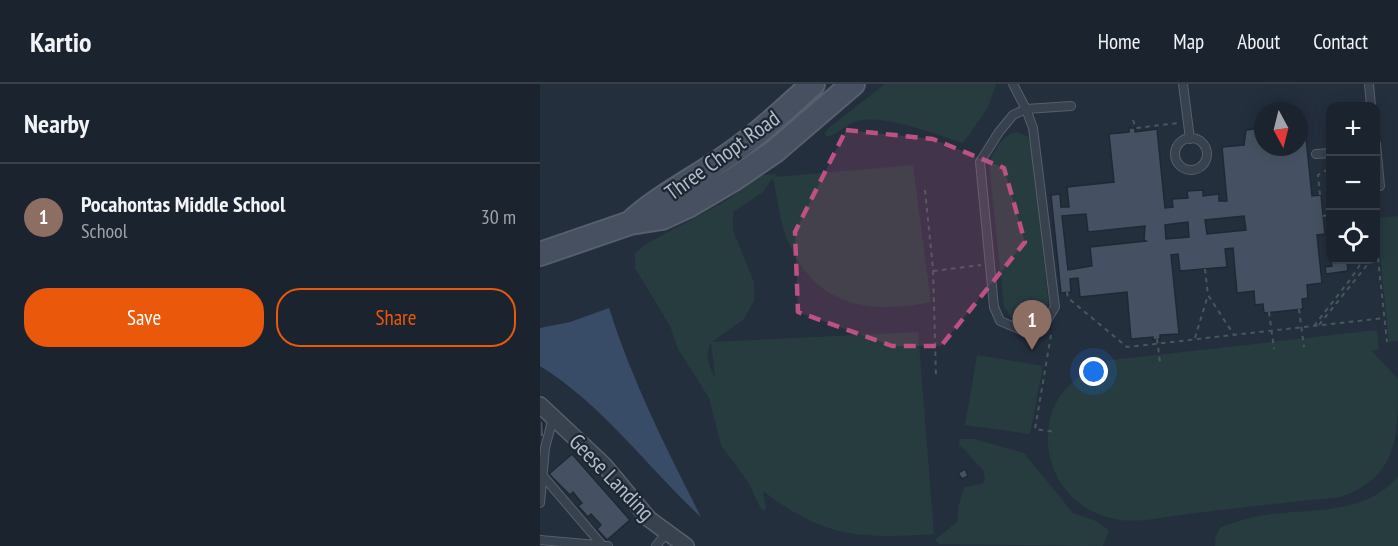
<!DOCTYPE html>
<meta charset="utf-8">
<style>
:root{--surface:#1b232e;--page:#242b36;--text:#f1f3f6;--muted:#a0a4aa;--line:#39404a;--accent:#ea580c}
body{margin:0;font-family:"PT Sans Narrow",sans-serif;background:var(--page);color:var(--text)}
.controls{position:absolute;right:18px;top:18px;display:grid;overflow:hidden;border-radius:12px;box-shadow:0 3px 15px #0003}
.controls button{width:54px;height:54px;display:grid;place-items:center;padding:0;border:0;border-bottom:2px solid var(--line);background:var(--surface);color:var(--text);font:30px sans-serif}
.compass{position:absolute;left:714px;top:18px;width:54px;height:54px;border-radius:50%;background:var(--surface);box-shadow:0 3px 15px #0003;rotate:173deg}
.you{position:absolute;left:554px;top:288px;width:21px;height:21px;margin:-15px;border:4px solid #fff;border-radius:50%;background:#1a73e8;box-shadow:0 0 0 9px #1a73e833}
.badge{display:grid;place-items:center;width:39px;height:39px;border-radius:50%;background:var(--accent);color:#fff;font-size:20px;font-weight:700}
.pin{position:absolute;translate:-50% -50px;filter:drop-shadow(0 2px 3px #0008)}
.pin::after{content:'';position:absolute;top:32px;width:21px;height:18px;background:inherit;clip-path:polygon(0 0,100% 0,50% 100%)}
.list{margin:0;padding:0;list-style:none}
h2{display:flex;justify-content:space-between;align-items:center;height:78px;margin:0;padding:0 24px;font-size:26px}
h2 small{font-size:20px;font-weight:400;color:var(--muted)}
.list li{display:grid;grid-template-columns:39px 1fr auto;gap:18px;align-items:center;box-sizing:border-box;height:108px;padding:0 24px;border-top:2px solid var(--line)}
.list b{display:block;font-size:22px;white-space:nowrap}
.list p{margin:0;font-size:20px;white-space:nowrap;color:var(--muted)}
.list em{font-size:20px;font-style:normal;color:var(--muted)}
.actions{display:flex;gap:12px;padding:18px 24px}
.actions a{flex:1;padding:14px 0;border:2px solid var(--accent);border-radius:24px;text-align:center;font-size:21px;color:var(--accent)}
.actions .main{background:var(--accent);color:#fff}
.icon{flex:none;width:33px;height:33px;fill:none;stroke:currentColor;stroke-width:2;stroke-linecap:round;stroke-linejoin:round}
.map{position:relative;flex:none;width:858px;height:462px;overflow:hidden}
header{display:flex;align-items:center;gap:36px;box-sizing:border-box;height:84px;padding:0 30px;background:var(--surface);border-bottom:2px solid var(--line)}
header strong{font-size:28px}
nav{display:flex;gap:33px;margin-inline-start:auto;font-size:21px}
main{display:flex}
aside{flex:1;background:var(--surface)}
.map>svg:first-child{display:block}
.green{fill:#263c3f;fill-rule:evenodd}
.water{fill:#394c67}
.building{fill:#455162;stroke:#1f2835;stroke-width:1.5;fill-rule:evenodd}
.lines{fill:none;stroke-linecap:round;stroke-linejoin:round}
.service-casing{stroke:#565f6c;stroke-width:10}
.minor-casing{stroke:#565f6c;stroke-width:18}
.secondary-casing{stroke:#565f6c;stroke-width:26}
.path{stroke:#44595c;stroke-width:2;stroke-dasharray:4.5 4.5;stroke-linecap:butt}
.service{stroke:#38414e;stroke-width:8}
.minor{stroke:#38414e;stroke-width:15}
.secondary{stroke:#465061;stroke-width:22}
.marked{fill:#bd5182;fill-opacity:0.2;stroke:#bd5182;stroke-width:4.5;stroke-dasharray:12 8;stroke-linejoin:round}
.labels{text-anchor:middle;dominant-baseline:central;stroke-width:4.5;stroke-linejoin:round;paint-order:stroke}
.street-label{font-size:22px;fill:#b4bcc9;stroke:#1d2633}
</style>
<header>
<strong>Kartio</strong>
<nav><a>Home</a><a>Map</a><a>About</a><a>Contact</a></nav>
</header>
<main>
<aside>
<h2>Nearby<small></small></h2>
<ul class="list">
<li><span class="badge" style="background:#8d6e63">1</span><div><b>Pocahontas Middle School</b><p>School</p></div><em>30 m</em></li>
</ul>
<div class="actions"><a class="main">Save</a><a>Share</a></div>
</aside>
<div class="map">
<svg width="858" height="462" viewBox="0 0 858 462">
<rect width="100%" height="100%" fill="#242f3e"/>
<path class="green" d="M345,0H455L456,2L447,25L423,59C394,50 346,30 317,37C306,40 299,49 288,53L284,50L290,43Z
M476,48L487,52L491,59L508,215C508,236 494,244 474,238L464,222L449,80C452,68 463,51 476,48Z
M373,81L391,218C328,231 275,222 248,157C239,137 238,115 233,94L223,108L193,128V146L214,198V217L204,235L172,258L378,248L394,450C320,455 285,454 223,407L226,427L221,425L208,398L181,361L169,314L138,265L130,242L95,184V169L106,160L186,117L222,91L237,90L235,93ZM171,259L175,293V294C169,283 164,270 171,259Z
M858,132V257L849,258L836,134Z
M837,246L839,265L832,267L858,295C858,356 858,392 801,413C750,418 698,424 647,430C624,433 597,440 575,435C530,426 502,386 509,341C514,307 542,286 572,276Z
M437,271L503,282L490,350L425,341Z
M420,355H434L484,369L533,429L556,437L569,446L563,462L399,460L395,456L418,437V423L424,403L442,400L445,396L443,386L419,360Z
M858,392V462H675L676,451L681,443C698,437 713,432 731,430C773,425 828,430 858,392Z"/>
<path class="water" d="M69,224C92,297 126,364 161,433C107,383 63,321 0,282V244L30,238Z"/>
<path class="building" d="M589,44H595V48L617,45L625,124L633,123L632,115L648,114L647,107L663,106V112L679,110V117H687L682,63L704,61L706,46L723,44V63H759V55L766,54L772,112L781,111L785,150L777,151L782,199L767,201L768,214L762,215L763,225L724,229L723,220L715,221L714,207L697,209L693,164L685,165L687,183L640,187L638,170L631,171L639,250L620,251V255L613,256V253L591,255L587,208L540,213L538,194L530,195L531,208L521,209L511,111L520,110L521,123H529L527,103L574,98L569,50L589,48ZM546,130L548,148L605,142L604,156L606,157L550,163L552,182L528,186L522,132ZM704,132L706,146L667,150L665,136ZM648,138L649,153L626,155L625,141Z
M791,176H815L807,177L808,187L786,190L785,183L792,182Z
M0,337H3L4,353H0Z
M32,370L90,436L67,456L57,445L61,441L51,430L48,433L38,422L42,419L33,408L30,411L9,390Z
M425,385L428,392L422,395L418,389Z"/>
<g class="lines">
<g class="service-casing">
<path id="service" d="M473,0L486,25L531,22
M643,0L650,55
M829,0L831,22
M486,25L493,44L515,223L504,241L484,247L460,237L454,223L440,78L459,48L473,31Z
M635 70a16 16 0 1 1 32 0a16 16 0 1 1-32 0Z
M836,60L840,102
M776,70L790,69
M3,392L62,461
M0,419L5,364L13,334
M0,456L68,462
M116,462L127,448"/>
</g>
<g class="minor-casing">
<path id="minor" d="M0,321L64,381L109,435L146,462"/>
</g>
<g class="secondary-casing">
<path id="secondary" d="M91,138C118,113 156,94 187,72C218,51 245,25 273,0
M0,170L90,139L122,134L148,122L194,95L235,67L313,0"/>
</g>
<path class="path" d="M593,36L596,44L638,39
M385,106L393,185L396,293
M780,111L778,91L790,84
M783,132L790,131
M836,156L847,258
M665,185L668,211L694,251
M393,187L441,181
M527,208L528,214L587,263L844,234
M759,225L764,263
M729,228L734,265
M779,241L831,176
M774,242L812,193L823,176
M511,251L495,345L515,348
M655,254L668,211
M617,255L620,278"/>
<use href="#service" class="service"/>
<use href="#minor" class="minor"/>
<use href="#secondary" class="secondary"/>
</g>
<path class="marked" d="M306,46L393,55L464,84L485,158L401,262H352L258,228L255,148Z"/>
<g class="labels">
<g class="street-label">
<text transform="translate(182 71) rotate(-36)">Three Chopt Road</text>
<text transform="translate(72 393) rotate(46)">Geese Landing</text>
</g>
</g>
</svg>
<div class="controls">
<button>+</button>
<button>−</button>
<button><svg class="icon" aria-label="locate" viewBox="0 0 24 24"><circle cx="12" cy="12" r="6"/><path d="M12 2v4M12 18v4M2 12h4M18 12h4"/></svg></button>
</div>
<svg class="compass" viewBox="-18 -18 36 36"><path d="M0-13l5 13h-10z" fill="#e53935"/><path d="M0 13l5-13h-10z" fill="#a0a4aa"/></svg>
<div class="you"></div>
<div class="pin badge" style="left:492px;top:266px;background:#8d6e63">1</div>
</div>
</main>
